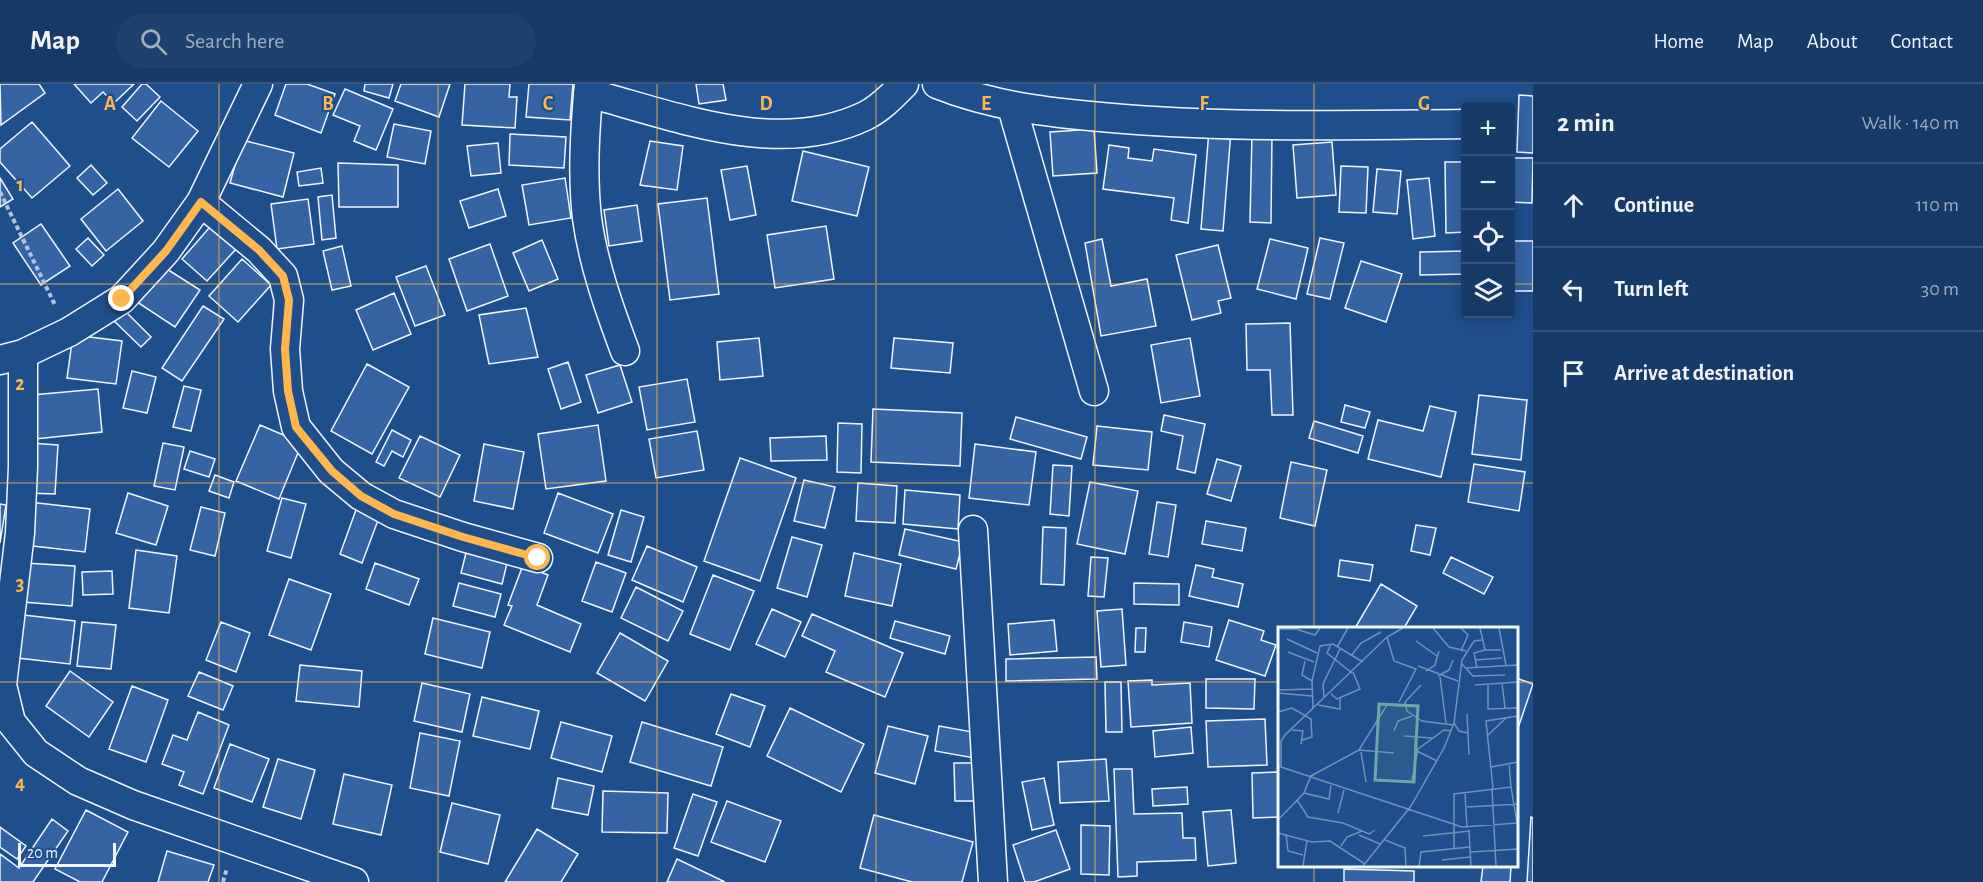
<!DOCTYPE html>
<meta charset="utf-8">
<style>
:root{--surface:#173a69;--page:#20416f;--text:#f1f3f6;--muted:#9eadc0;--line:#36547d}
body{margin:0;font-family:"Alegreya Sans",sans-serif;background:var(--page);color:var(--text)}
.controls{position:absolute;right:18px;top:18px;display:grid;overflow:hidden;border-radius:6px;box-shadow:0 3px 15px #0003}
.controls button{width:54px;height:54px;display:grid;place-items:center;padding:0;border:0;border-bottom:2px solid var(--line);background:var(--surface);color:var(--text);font:30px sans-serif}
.scale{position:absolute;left:18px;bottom:15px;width:98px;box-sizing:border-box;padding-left:6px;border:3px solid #f2f6ff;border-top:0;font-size:16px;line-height:21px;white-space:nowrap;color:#f2f6ff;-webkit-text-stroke:4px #1f4e8c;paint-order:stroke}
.stop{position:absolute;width:18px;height:18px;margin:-14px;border:4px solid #ffb74d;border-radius:50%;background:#fff}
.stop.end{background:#ffb74d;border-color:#fff;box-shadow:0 2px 6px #0008}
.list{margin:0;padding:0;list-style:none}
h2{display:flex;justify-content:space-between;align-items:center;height:78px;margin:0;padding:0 24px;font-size:26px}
h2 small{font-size:20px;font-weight:400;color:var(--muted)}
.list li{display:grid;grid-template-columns:39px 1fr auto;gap:18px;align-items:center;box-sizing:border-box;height:84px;padding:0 24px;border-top:2px solid var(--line)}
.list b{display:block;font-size:22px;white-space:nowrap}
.list em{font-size:20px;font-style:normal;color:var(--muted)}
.icon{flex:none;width:33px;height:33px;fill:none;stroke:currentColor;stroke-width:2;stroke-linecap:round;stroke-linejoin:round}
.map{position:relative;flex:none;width:1533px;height:798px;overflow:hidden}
header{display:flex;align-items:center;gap:36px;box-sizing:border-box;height:84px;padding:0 30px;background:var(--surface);border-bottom:2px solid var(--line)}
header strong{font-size:28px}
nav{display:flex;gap:33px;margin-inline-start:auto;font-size:21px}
.search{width:420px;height:54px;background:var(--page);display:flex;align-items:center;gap:15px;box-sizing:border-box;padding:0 21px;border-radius:33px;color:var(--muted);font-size:22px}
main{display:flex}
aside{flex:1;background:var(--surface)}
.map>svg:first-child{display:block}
.building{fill:#3563a3;stroke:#f2f6ff;stroke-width:1.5}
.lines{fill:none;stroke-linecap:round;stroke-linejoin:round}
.street-casing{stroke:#f2f6ff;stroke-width:31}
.path{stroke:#b3c4dc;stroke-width:4;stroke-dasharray:4.5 3;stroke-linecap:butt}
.street{stroke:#1f4e8c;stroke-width:28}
.route{stroke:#ffb74d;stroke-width:8}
.grid{fill:none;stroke:#ffb74d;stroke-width:1.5;stroke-opacity:0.55}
.inset-road{fill:none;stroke:#7391ba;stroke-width:1.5}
.view{fill:#6aa9a8;fill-opacity:0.15;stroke:#6aa9a8;stroke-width:3}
.inset-edge{fill:none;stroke:#f2f6ff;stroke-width:3}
.grid-label{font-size:20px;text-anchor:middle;font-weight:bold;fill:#ffb74d;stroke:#1f4e8c;stroke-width:4.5;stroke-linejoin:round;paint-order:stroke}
</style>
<header>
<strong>Map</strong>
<div class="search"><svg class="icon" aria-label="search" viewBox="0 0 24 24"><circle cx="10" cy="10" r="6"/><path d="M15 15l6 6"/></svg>Search here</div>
<nav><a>Home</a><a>Map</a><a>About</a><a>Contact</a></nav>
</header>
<main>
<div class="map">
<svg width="1533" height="798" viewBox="0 0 1533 798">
<rect width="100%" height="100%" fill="#1f4e8c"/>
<path class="building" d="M0,0H39L45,9L1,41Z
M74,0H134L114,19L103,8L91,19Z
M142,0H146L160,13L137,37L122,23Z
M286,0H307L335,10L321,49L275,31Z
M365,0H393L389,14L364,7Z
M401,0H450L439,33L395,17Z
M465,0H510L509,13H517L515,44L462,41Z
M529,0H573L570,36L526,33Z
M696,0H723L726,16L699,20Z
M345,5L393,25L376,66L354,57L360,42L333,31Z
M1519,11L1533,12V69L1517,68Z
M161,17L198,47L169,83L132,54Z
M32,38L70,82L32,114L0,78V65Z
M394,40L431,47L425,80L387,73Z
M1094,45L1097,89L1053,92L1050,48Z
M1209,46L1231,47L1223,147L1201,145Z
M1252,49L1272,50L1271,139L1250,138Z
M510,50L566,53L564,84L509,81Z
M242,56L294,69L283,113L230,99Z
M650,57L683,62L677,106L640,101Z
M1332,58L1336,111L1297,114L1293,61Z
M498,59L501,89L471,92L467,62Z
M1109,61L1129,64L1128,74L1152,77L1154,65L1196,71L1188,139L1171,136L1174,114L1103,105Z
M803,67L869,83L857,132L792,117Z
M1511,74H1533L1532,119L1510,118Z
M1445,78H1465L1466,148L1446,149Z
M338,79L398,81V123H339Z
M91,81L107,99L93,111L77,94Z
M747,82L756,131L730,136L721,86Z
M1341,82L1368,83L1366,129L1339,128Z
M321,84L323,99L299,102L297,88Z
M1377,85L1401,87L1397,130L1373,128Z
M0,94L13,115L0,123Z
M565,94L571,134L529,141L522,101Z
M1429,94L1435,152L1413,155L1407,96Z
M118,105L143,137L106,167L81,135Z
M498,105L506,132L469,144L460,117Z
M332,111L336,154L322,156L318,113Z
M707,114L719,210L670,216L658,120Z
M308,115L314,160L277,165L271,120Z
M637,121L642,157L609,162L604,126Z
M216,136L225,156L236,165L207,197L182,175Z
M41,140L70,182L41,201L13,159Z
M826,142L834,195L775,204L767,151Z
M88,154L104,171L92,182L76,165Z
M1320,154L1344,159L1330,215L1307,210Z
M1102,155L1111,202L1147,195L1156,242L1101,252L1085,159Z
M1270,155L1308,164L1296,215L1257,205Z
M542,156L558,195L529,207L513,169Z
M1510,157H1533V207H1510Z
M490,160L508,212L467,227L449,175Z
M1218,161L1231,214L1218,217L1221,229L1192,236L1176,171Z
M342,162L351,202L332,206L323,167Z
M1466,167V190L1420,191V168Z
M242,175L271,201L238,238L209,212Z
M1361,177L1402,190L1386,238L1345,224Z
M159,180L200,206L175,243L134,216Z
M426,182L445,231L415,242L396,193Z
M394,209L411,250L373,266L356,226Z
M203,222L224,235L182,297L162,284Z
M121,223L151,253L141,263L111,234Z
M526,224L538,273L489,280L479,231Z
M1290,239L1293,331H1272L1270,286H1247L1246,240Z
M73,251L122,257L116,300L67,294Z
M759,254L763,292L720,296L717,258Z
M894,254L953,259L950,289L891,284Z
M1190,254L1200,312L1161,319L1151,261Z
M568,278L581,318L561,325L548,285Z
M367,280L409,303L372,370L331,347Z
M620,281L632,318L598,329L586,291Z
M132,287L156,293L147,329L123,324Z
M687,295L695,338L647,346L639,303Z
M184,302L201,306L191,347L173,343Z
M98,305L102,348L35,355L32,311Z
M1479,311L1527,316L1521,376L1472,370Z
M1345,321L1370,328L1365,344L1341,338Z
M1430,322L1456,328L1441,393L1368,375L1378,336L1423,347Z
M873,325L962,329L960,382L871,378Z
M1164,331L1205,340L1195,389L1177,385L1183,352L1161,347Z
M1016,333L1087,353L1081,375L1010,355Z
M1314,337L1363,352L1358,369L1309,354Z
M838,339L862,340L861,389L837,388Z
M260,341L302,359L279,415L236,397Z
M598,341L606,397L546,405L538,350Z
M1097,342L1152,348L1148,386L1093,381Z
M392,346L411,356L403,373L392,367L384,382L376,378Z
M697,347L704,386L656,394L649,355Z
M420,352L460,371L440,413L399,394Z
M826,352L827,376L771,377L770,354Z
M29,359L58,361L55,410L26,409Z
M163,359L184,363L175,406L154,402Z
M484,360L524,368L513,425L474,417Z
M975,360L1036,368L1029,421L969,414Z
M190,367L215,375L209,393L184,385Z
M740,374L796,394L760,497L704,477Z
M1217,375L1241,382L1231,417L1207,410Z
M1291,378L1327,386L1315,442L1280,434Z
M1474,380L1525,388L1519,427L1468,418Z
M1053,381L1072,382L1069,432L1050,430Z
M215,391L234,398L229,414L209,407Z
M804,396L835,403L825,444L794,437Z
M1090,398L1138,407L1125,470L1077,460Z
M858,399L897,402L895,439L856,437Z
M905,406L960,411L958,445L903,440Z
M128,409L168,422L156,461L116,449Z
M558,409L613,430L598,469L544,449Z
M282,414L306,420L291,474L267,467Z
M29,418L90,425L85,468L24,461Z
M1157,418L1176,421L1168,473L1149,470Z
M0,420L6,421L0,459Z
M201,423L225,429L215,472L190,466Z
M357,423L380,431L362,479L340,470Z
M621,426L644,433L631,478L608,471Z
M1206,437L1246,444L1242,467L1202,460Z
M1416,441L1436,444L1430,471L1411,467Z
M1043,443L1066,444L1064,501L1041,500Z
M905,445L963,458L956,485L899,471Z
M792,453L822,461L807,513L777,504Z
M468,461L509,471L502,500L461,489Z
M647,462L697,483L683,518L632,496Z
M136,466L177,472L169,529L129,524Z
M854,469L901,480L892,522L845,512Z
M1091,473L1108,474L1104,513L1088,512Z
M1451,473L1493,493L1484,510L1443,489Z
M1340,476L1373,481L1370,497L1338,492Z
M596,478L626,489L612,528L582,517Z
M25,479L75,482L72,522L23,518Z
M375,479L419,495L409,521L366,505Z
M523,481L548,491L537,521L581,540L570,568L504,541L512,522L508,521Z
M1196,481L1214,485L1212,493L1243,500L1238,523L1189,512Z
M112,487L113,510L83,511L82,488Z
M713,491L754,507L730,566L690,550Z
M289,495L331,510L311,566L269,551Z
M459,499L501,510L495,533L453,522Z
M1134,499L1179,500V521L1134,520Z
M1381,500L1417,522L1404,544H1355Z
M636,503L683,527L668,557L621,534Z
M772,525L801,538L785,573L756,560Z
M1122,525L1126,581L1101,583L1097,527Z
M15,530L75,537L70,580L9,573Z
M812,530L903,569L885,613L826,588L835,567L802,552Z
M433,534L490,548L482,584L425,570Z
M1054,536L1057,567L1010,571L1008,540Z
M1229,536L1264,547L1261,556L1276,561L1265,592L1216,576Z
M895,537L950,552L945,570L890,554Z
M82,538L116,541L111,585L77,582Z
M221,538L250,549L236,588L206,576Z
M1184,538L1212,543L1209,563L1181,558Z
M1136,544H1146L1145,568H1135Z
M620,549L668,577L645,617L597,589Z
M1096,573L1097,595L1006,597V575Z
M300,581L362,587L359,623L296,617Z
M70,587L113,618L89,653L46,622Z
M199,588L233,602L223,626L188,612Z
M1516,594L1533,600L1516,650Z
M1206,595H1255L1254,625L1206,624Z
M1152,596V601L1190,599L1192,639L1131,643L1128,597Z
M1105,598H1121L1122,648H1106Z
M422,599L470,610L462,648L414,637Z
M132,602L168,616L146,678L109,665Z
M731,610L765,622L750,663L716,650Z
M482,613L539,627L530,665L473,652Z
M790,624L864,660L841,708L767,672Z
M198,628L229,641L203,710L179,701L184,688L162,680L173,651L187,656Z
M1265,635L1267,681L1208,683L1206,637Z
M561,638L612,652L602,688L551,674Z
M642,638L723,663L711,702L630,678Z
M888,642L928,652L915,700L875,689Z
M939,642L978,649L974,674L935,667Z
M1191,643L1193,669L1155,673L1153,647Z
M420,649L460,657L449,712L410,704Z
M230,660L269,675L252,718L214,704Z
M278,675L315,686L301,735L263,723Z
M1106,675L1109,717L1060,719L1058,678Z
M954,679H980L982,717H955Z
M1114,685H1132L1134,730L1182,729L1183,754H1195L1196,776L1137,778V792L1118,793Z
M1280,688V733L1253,734L1252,689Z
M344,690L392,701L381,751L333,740Z
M558,694L594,702L588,731L552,724Z
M1044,694L1054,741L1032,746L1022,698Z
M1187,703L1188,720L1153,722L1152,705Z
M603,707L668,709L667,749L602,748Z
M693,710L717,718L698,772L674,764Z
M727,717L781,737L765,778L711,758Z
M452,719L500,731L488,780L440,768Z
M86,726L128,748L102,798H80L55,785Z
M1231,726L1236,779L1208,782L1203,728Z
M874,731L973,758L962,798H912L860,784Z
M1531,733L1533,734V798H1527Z
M52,735L68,747L33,798H0V770L19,784Z
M1081,741L1110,742L1109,791L1081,790Z
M0,743L26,762L17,775L0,763Z
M537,745L578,770L561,798H505Z
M1056,746L1070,785L1034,798H1025L1013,761Z
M167,767L214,781L208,798H158Z
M677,775L725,798H667Z
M1483,782H1511L1510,798H1481Z
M1344,785L1414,787V798H1344Z"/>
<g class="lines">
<g class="street-casing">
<path id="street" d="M589,0C585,44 582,90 587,134C593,179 609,224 625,267
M937,0C997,24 1060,30 1124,35C1238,44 1351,41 1466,40
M588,9C676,32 777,74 865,32C880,25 893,11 904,0
M1012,23L1094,307
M201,118L259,166L283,192L289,216L285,265L288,307L296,343L331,387L361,412L394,430L463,453L538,474
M23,270V383L20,449L2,601L11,638L36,669L78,697L133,721L354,798
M0,276L23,270L69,248L122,215L166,167L201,118L258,0
M973,446L993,798"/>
</g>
<path class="path" d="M0,108L55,221
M223,798L227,784"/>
<use href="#street" class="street"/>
</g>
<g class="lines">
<path class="route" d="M122,215L166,167L201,118L259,166L283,192L289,216L285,265L288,307L296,343L332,387L361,412L394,430L463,453L538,474"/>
</g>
<path class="grid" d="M219,0V798M438,0V798M657,0V798M876,0V798M1095,0V798M1314,0V544M0,200H1466M1510,200H1533M0,399H1533M0,598H1280M1516,598H1533M1314,782V798"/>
<g transform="translate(1278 543)">
<rect width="240" height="240" fill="#1f4e8c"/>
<path class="inset-road" d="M155,1L171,20L188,24M202,1L207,23H223M221,1L228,38M0,2H18L37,8L42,1M109,10L116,34L138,42L121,75M9,12L39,26M138,14L159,29M53,17L49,26L74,46M59,20L70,1M183,24L190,8L183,1M10,25L36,35M73,29L83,16L103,5M197,33L224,31M27,34L24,48L34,54M183,36L195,49L227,48M140,39L180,54M188,41L240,38M199,41L196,26L207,23M148,44L157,38L161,24M160,49L171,43L175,33M162,50L168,96M224,56L227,81M210,57V82L240,81M143,58L127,75L129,84L144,94L175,98M197,58L240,55M0,63L34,62M0,66L34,69M53,67L59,72L82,62L75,45M46,70L45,57L62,22M40,78L62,82V71M35,81L34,54L42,19L55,17L85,35M0,85L14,81L33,92L34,110L24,113M189,87L191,128M176,96L181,104L190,106M14,103L25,104L23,117M116,104L120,94L134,89M138,108L137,123L159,134M126,109L154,111M209,109L228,91M81,123L116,126M83,125L88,155M231,136L233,160M0,139L184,200L240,196M3,140V114L7,108L109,10L125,1M213,140L240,135M31,150L81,123L109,78L127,79M134,153L140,122L166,103L173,104M214,161L218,239M215,161L208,94L240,89M26,166L51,172L53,158M187,167L189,201M19,173L30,190L65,196L91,207L97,203M189,180L240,177M60,186L66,163M0,193L26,166L32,151M191,203L193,239M0,206L34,215L52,214L87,237M8,207L10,224L25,228M81,208L102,217M145,209L192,204M107,213L127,221L128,239M63,219L69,210L84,204M176,222V167L233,160L239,196M193,225L240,222M164,233L192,230M25,239L29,213M85,239L133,179L166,121L176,96L184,33L196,14L204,13M141,239L143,225L192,220"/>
<path class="view" d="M101,77L140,79L136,155L97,153Z"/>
<rect width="240" height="240" class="inset-edge"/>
</g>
<g class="grid-label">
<text x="110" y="26">A</text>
<text x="328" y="26">B</text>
<text x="548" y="26">C</text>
<text x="766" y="26">D</text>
<text x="986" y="26">E</text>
<text x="1204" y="26">F</text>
<text x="1424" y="26">G</text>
<text x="20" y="107">1</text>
<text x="20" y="306">2</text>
<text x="20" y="506">3</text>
<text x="20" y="705">4</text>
</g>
</svg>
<div class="controls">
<button>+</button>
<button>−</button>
<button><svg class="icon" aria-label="locate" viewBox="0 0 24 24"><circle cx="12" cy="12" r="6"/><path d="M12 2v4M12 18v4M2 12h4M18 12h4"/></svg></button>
<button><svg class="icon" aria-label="layers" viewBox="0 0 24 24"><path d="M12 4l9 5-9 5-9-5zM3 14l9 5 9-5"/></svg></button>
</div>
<div class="scale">20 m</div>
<div class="stop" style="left:538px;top:474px"></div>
<div class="stop end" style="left:122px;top:215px"></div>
</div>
<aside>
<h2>2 min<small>Walk · 140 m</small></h2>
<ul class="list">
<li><svg class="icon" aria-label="ahead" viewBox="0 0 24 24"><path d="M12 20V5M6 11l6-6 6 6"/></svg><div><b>Continue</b></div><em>110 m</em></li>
<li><svg class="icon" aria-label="left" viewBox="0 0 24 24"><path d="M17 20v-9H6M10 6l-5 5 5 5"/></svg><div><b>Turn left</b></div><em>30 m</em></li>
<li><svg class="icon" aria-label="arrive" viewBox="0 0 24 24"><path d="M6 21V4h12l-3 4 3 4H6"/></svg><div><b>Arrive at destination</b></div></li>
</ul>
</aside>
</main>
